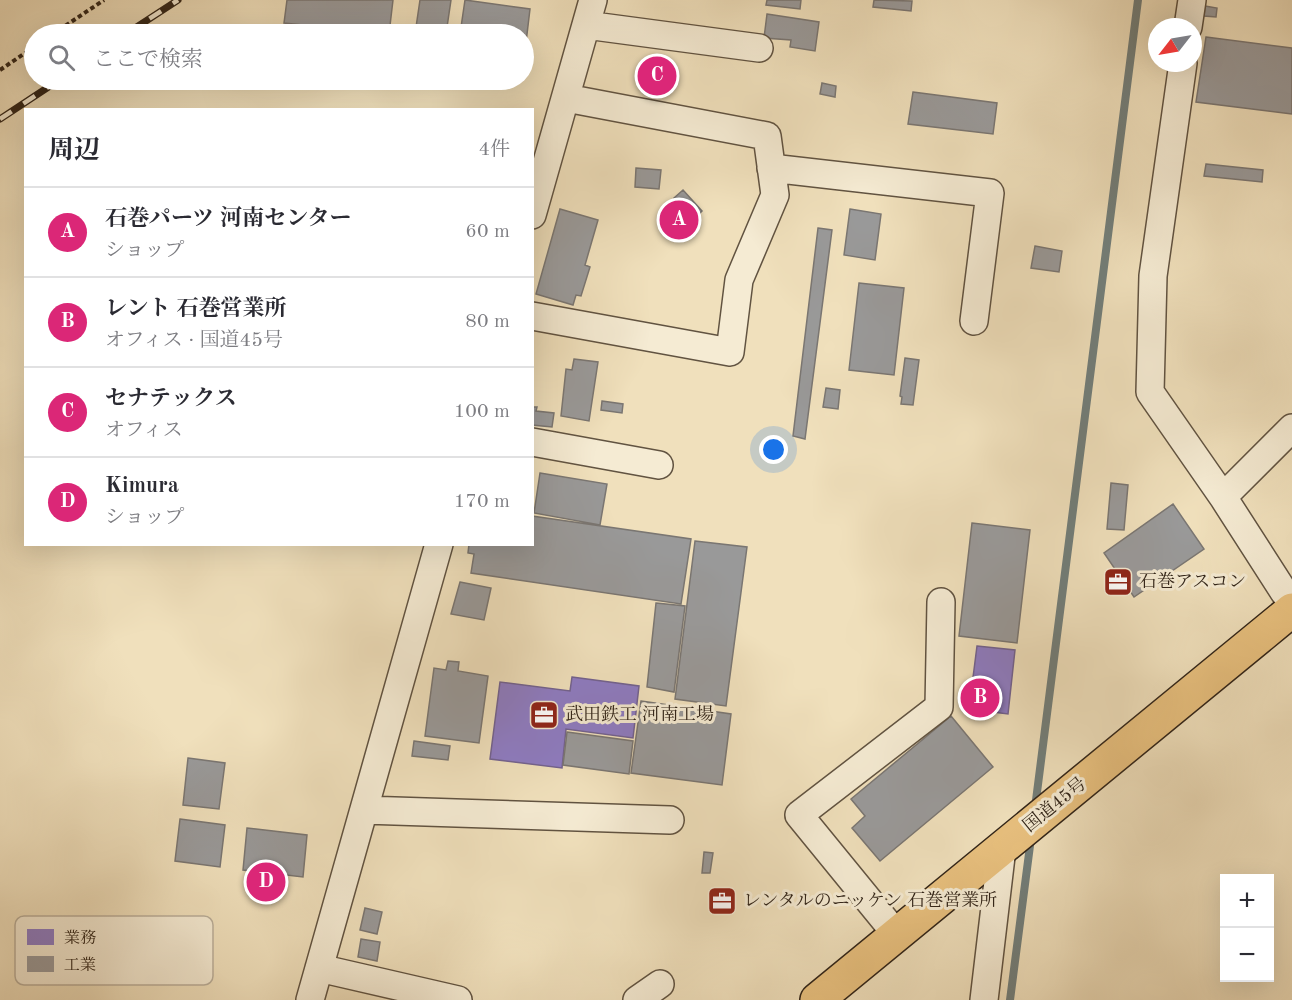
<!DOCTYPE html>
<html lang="ja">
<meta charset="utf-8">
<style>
:root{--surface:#fff;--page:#f2f2f3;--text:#2b2b33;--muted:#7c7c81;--line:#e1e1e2;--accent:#db2777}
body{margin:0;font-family:"Old Standard TT","Noto Serif JP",serif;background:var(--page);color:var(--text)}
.controls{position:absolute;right:18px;bottom:18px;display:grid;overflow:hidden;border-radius:0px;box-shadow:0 6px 24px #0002}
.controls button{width:54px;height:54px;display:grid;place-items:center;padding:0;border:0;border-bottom:2px solid var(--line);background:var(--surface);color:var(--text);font:30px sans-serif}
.compass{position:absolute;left:1148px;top:18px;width:54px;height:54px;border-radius:50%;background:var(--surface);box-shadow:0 6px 24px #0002;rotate:239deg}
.you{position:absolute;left:774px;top:450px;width:21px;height:21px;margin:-15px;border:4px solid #fff;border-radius:50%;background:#1a73e8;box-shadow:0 0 0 9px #1a73e833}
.badge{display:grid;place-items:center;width:39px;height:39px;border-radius:50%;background:var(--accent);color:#fff;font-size:20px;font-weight:700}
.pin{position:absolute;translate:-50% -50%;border:3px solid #fff;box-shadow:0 2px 6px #0006}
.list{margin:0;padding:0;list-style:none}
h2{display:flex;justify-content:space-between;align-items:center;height:78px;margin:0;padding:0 24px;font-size:26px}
h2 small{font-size:20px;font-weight:400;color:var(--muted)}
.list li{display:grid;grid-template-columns:39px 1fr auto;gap:18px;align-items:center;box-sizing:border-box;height:90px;padding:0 24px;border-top:2px solid var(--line)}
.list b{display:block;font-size:22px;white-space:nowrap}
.list p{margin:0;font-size:20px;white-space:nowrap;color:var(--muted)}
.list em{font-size:20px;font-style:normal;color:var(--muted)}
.icon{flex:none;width:33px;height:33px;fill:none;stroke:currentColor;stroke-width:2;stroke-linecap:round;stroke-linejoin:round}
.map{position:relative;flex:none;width:1292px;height:1000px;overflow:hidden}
.search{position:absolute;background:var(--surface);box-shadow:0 6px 24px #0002;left:24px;top:24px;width:510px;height:66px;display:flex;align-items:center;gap:15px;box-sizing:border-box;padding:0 21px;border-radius:33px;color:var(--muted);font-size:22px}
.panel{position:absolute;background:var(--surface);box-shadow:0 6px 24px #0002;left:24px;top:108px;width:510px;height:438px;border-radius:0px}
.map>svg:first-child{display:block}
.offices{fill:#8e7cc3;stroke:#726290;stroke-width:1.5}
.industry{fill:#999;stroke:#7a7672;stroke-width:1.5}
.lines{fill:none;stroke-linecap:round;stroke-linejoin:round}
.stream{stroke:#727e7a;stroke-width:8}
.minor-casing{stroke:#615341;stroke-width:30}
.highway-casing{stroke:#312418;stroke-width:36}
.path{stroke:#312418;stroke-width:4;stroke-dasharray:4.5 3;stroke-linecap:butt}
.minor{stroke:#f5ebd3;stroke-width:27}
.highway{stroke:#e8c07e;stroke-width:33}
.rail-casing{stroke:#312418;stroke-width:7}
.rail{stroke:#f5ebd3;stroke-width:4.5;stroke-dasharray:14;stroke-linecap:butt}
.labels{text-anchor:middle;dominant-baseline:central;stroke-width:6;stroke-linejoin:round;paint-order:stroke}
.poi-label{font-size:18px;fill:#312418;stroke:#f5ebd3;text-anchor:start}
.street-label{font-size:18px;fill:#312418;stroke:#f5ebd3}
.key{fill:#f5ebd3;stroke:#baaf9b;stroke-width:1.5}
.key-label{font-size:16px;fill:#312418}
</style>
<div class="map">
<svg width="1292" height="1000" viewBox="0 0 1292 1000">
<rect width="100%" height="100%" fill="#f0e0bc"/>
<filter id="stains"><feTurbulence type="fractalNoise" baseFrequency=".00333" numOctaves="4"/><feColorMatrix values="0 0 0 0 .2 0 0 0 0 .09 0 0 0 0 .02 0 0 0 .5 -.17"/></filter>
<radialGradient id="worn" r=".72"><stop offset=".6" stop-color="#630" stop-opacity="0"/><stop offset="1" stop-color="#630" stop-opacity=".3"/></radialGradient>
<path class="offices" d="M977,646L1015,650L1008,714L969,709Z
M572,677L639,686L633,738L566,729L562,768L490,759L500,682L570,691Z"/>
<path class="industry" d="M287,0H393L389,34L284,23Z
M420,0H451L446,34H415Z
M465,0L530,9L525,51L524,34H460Z
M767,0H801L800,9L766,5Z
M874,0L912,1L911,11L873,7Z
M1205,6L1217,8L1216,17L1204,16Z
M767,14L819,22L815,51L790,47L791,40L764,38Z
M1206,37L1292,48V114L1196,102Z
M822,83L836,86L835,97L820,94Z
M913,92L997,103L993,134L908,124Z
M1206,164L1263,170L1262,182L1204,176Z
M636,168L661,170L659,189L635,187Z
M683,190L702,211L694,219L674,198Z
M560,209L598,220L585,265L590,267L581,296L576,295L573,305L536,294Z
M850,209L881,214L875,260L844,255Z
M818,228L832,230L805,439L793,436Z
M1035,246L1062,251L1059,272L1031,268Z
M859,283L904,288L894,375L849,370Z
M905,358L919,360L913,405L901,404L902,397L900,396Z
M574,359L598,362L589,421L561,416L566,369L572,370Z
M826,388L840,390L838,409L823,407Z
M602,401L623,404L622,413L601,410Z
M532,407H537L536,411L554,413L552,427L532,425Z
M540,473L607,484L600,525L534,513Z
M1111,483L1128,485L1124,530L1107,529Z
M1173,504L1204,549L1134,597L1104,553Z
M532,516L691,539L681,604L471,573L474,554L468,553L469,544H532Z
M972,523L1030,530L1017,643L959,636Z
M695,541L747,547L726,706L675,699Z
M460,582L491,588L484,620L451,614Z
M656,603L685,606L674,692L647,687Z
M448,661L459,662L458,671L488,676L479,743L425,736L434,668L446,670Z
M641,701L731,714L722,785L631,773Z
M951,716L993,767L880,861L852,828L865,816L851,799Z
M567,732L633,741L629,774L563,765Z
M414,741L450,746L448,760L412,756Z
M188,758L225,763L219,809L183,805Z
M180,819L225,825L220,867L175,861Z
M247,828L307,835L303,877L243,870Z
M704,852L713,853L710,873H702Z
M365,908L382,912L377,934L360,930Z
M361,939L380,942L377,961L358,957Z"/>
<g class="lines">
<path class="stream" d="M1035,808L1138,0
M1010,1000L1031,838"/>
<g class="minor-casing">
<path id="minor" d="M586,25L759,48
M1188,27L1192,0
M1183,63L1153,276L1150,392L1223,497
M771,168L990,193L974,321
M532,215L593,0
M532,316L730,352L739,280L775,195L767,136L566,98
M1292,428L1223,497L1284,592L1292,601
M532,442L659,465
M364,810L670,820
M897,935L799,815L939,707L941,602
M319,968L458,1000
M310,1000L439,544
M637,1000L660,984
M984,1000L1002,848"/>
</g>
<g class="highway-casing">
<path id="highway" d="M817,1000L1292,610"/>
</g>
<path class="path" d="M53,34L104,0
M0,70L34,47"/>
<use href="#minor" class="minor"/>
<use href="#highway" class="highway"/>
<g class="rail-casing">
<path id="rail" d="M126,34L178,0
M0,119L59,80"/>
</g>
<use href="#rail" class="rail"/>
</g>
<defs>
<g id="office-square" transform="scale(1.5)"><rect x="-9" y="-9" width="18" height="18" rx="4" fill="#8f2418" stroke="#f5ebd3"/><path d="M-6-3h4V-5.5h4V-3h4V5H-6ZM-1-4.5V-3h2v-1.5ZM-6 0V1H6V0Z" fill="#fff"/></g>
</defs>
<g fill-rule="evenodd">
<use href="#office-square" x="1118" y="582"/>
<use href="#office-square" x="544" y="715"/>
<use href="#office-square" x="722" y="901"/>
</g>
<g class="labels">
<g class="poi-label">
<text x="1139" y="582">石巻アスコン</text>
<text x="565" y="715">武田鉄工 河南工場</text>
<text x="743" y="901">レンタルのニッケン 石巻営業所</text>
</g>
<g class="street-label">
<text transform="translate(1055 805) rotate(-39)">国道45号</text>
</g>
</g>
<rect x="15" y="916" width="198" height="69" rx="9" class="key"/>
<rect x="27" y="929" width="27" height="16" fill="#8e7cc3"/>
<rect x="27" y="956" width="27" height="16" fill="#999"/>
<g class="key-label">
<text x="64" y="943">業務</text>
<text x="64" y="970">工業</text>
</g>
<rect width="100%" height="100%" filter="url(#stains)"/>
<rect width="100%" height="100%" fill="url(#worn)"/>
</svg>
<div class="controls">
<button>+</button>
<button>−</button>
</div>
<svg class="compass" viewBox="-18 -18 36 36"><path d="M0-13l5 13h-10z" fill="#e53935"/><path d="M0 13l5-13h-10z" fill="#7c7c81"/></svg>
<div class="you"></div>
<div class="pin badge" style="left:679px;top:220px">A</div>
<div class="pin badge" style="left:980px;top:698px">B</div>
<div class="pin badge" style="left:657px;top:76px">C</div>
<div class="pin badge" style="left:266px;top:882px">D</div>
<div class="search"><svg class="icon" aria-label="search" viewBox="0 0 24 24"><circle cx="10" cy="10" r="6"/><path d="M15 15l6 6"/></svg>ここで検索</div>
<section class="panel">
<h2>周辺<small>4件</small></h2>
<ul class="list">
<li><span class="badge">A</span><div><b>石巻パーツ 河南センター</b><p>ショップ</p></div><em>60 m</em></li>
<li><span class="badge">B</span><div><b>レント 石巻営業所</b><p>オフィス · 国道45号</p></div><em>80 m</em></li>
<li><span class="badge">C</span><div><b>セナテックス</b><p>オフィス</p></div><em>100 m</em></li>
<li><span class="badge">D</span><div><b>Kimura</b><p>ショップ</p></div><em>170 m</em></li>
</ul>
</section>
</div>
